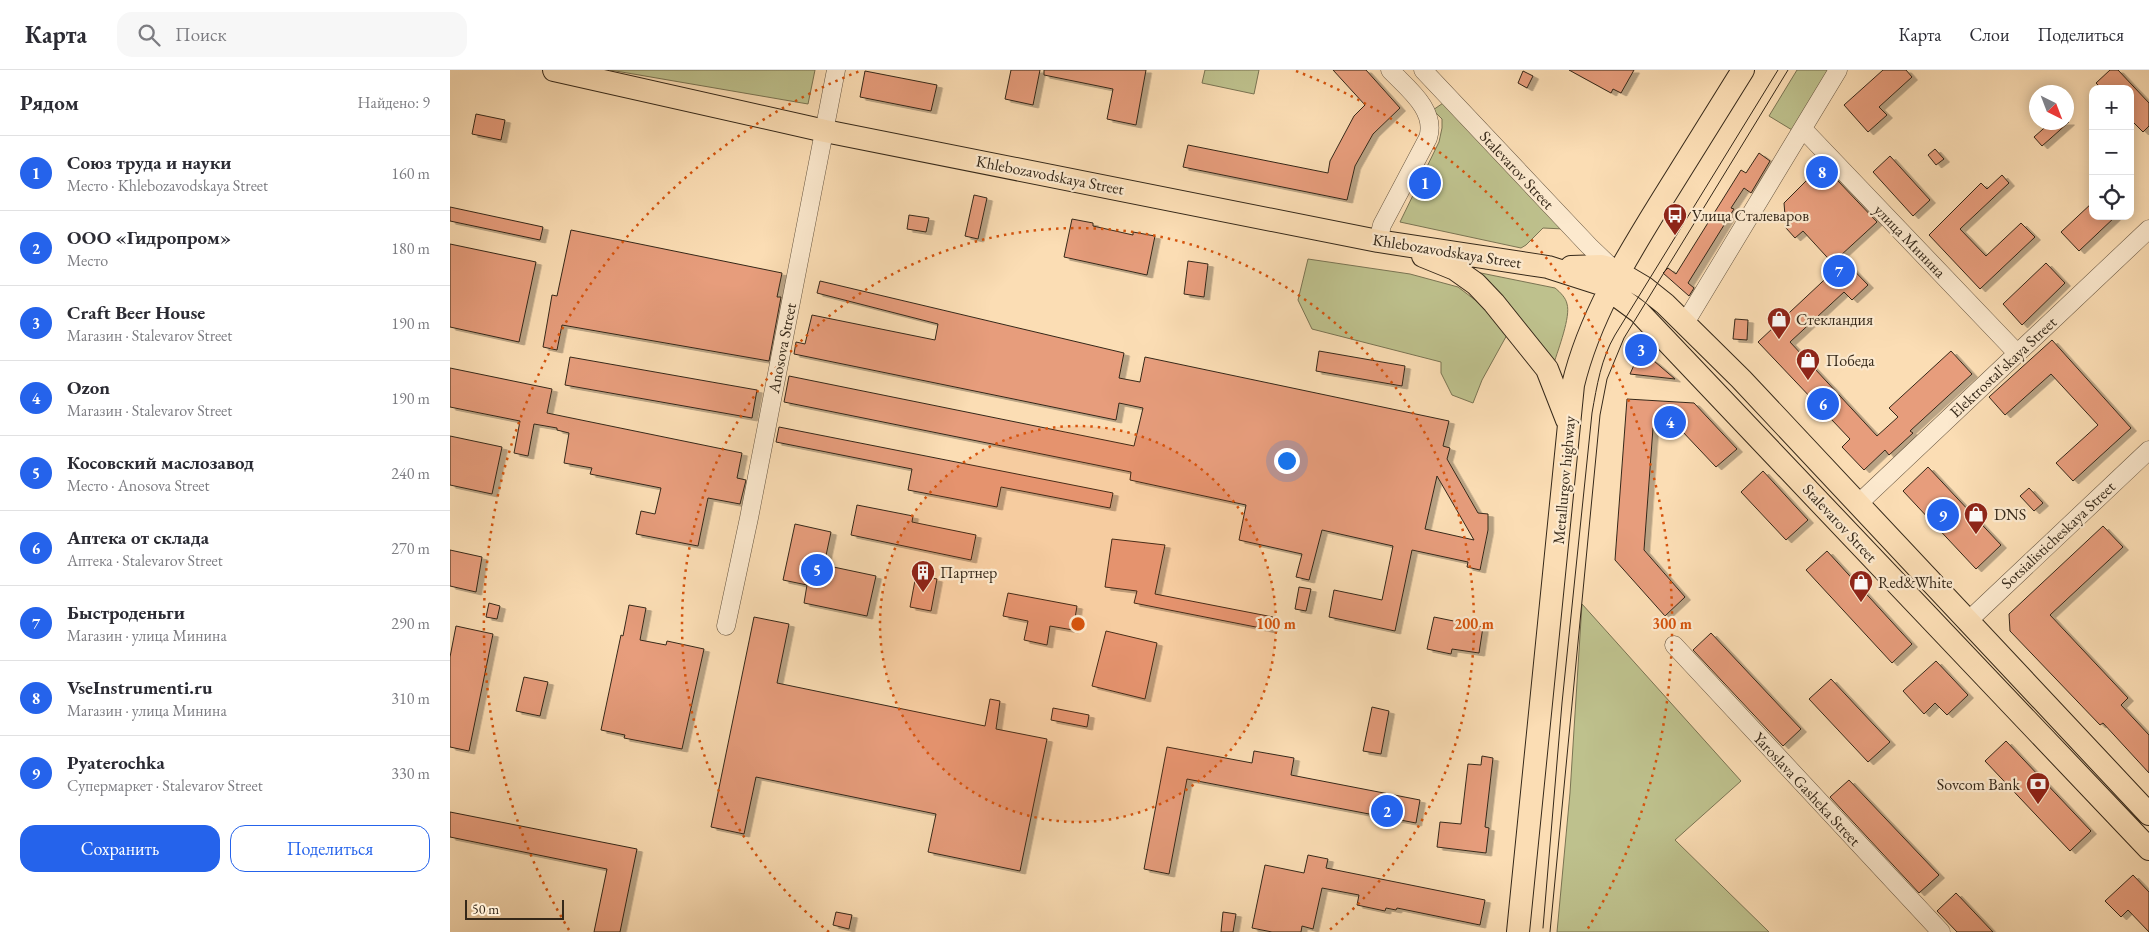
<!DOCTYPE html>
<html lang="ru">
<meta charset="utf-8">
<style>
:root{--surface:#fff;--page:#f7f7f7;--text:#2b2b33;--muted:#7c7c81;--line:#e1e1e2;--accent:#2563eb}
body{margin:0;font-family:"EB Garamond",serif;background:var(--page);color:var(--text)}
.controls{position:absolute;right:15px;top:15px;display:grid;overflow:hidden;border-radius:10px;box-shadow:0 2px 12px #0003}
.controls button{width:45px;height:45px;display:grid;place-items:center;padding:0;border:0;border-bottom:1px solid var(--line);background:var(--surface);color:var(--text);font:25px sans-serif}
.compass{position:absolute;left:1579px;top:15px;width:45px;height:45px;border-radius:50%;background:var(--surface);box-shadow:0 2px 12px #0003;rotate:138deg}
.scale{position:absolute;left:15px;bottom:12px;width:99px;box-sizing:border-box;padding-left:5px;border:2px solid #352819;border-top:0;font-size:14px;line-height:18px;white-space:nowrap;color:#352819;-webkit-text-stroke:4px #fce9ce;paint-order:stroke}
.you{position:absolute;left:836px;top:390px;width:18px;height:18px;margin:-12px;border:4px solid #fff;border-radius:50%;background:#1a73e8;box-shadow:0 0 0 8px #1a73e833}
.badge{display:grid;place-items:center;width:32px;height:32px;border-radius:50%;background:var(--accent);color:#fff;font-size:16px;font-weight:700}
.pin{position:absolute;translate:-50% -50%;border:2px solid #fff;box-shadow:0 1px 5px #0006}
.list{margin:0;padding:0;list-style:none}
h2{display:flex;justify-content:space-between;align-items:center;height:65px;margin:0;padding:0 20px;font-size:21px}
h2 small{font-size:16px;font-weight:400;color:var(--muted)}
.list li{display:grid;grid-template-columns:32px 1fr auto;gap:15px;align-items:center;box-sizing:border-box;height:75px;padding:0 20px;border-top:1px solid var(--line)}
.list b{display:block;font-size:19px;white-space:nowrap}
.list p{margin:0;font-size:16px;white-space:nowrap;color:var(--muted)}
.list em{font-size:16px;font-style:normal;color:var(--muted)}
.actions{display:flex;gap:10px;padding:15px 20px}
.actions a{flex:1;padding:11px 0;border:1px solid var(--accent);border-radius:15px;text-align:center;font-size:18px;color:var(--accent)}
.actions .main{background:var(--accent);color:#fff}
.icon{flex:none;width:28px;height:28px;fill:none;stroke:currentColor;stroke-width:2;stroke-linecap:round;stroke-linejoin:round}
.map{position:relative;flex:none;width:1699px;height:862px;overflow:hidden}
header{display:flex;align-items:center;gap:30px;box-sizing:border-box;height:70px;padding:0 25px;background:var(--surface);border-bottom:1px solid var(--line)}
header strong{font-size:24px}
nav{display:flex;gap:28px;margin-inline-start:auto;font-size:18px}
.search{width:350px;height:45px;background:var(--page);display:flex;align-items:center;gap:12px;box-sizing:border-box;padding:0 18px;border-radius:15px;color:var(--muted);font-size:19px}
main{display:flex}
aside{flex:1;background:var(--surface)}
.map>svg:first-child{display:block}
.green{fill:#bec18d;stroke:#7a7453}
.building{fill:#e79d7c;stroke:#352819;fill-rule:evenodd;filter:url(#shadow)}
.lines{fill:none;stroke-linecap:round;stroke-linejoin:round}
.minor-casing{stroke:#665540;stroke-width:19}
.major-casing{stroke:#352819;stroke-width:24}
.minor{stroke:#fce9ce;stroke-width:18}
.major{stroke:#fbddb4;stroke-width:22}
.tram{stroke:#352819;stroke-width:1}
.ring{fill:none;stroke:#d6540d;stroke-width:2.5;stroke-dasharray:2.5 5}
.labels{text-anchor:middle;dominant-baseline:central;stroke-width:4.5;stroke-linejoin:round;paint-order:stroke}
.street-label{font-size:16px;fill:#352819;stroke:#fce9ce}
.poi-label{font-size:16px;fill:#352819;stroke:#fce9ce;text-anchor:start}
.centre{fill:#d6540d;stroke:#fce9ce;stroke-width:2.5}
.ring-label{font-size:15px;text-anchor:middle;font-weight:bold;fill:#d6540d;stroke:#fce9ce;stroke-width:4.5;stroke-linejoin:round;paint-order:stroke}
</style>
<header>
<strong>Карта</strong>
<div class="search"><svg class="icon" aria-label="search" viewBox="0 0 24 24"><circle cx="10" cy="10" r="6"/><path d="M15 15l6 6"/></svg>Поиск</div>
<nav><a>Карта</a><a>Слои</a><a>Поделиться</a></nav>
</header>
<main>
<aside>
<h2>Рядом<small>Найдено: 9</small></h2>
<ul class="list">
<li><span class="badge">1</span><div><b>Союз труда и науки</b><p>Место · Khlebozavodskaya Street</p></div><em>160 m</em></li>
<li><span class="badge">2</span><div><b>ООО «Гидропром»</b><p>Место</p></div><em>180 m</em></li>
<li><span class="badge">3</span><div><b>Craft Beer House</b><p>Магазин · Stalevarov Street</p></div><em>190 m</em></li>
<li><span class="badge">4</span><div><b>Ozon</b><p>Магазин · Stalevarov Street</p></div><em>190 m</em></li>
<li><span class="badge">5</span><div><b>Косовский маслозавод</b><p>Место · Anosova Street</p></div><em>240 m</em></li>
<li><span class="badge">6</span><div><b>Аптека от склада</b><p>Аптека · Stalevarov Street</p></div><em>270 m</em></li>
<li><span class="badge">7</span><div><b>Быстроденьги</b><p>Магазин · улица Минина</p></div><em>290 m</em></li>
<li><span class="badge">8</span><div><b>VseInstrumenti.ru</b><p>Магазин · улица Минина</p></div><em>310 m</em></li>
<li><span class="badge">9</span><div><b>Pyaterochka</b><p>Супермаркет · Stalevarov Street</p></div><em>330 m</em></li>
</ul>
<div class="actions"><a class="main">Сохранить</a><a>Поделиться</a></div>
</aside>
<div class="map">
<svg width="1699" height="862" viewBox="0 0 1699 862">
<defs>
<filter id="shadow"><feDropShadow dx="5.5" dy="3" stdDeviation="0" flood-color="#0004"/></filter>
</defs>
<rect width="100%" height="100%" fill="#fbddb4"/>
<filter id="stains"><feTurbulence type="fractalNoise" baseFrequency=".004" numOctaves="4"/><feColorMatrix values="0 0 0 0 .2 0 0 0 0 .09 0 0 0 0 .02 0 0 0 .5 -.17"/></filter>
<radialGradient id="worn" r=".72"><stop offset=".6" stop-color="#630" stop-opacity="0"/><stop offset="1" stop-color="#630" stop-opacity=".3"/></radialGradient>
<path class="green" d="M160,0H365L358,34Z
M755,0H809L804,24L752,13Z
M1347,0H1386L1347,63L1319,46Z
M996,31L1114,159L1093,158L1076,175L1071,178L950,152L989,72L992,58V49L983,40Z
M858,189L960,204L1008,217L1033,236L1058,263L1032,310L1023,333L1002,325L991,303V292L862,259L848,230Z
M1016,200L1105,218C1110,222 1116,228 1117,234C1121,246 1108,280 1104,293Z
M1132,534L1291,711L1225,770L1319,862H1107L1120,723Z"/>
<path class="building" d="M561,0H590L583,35L555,29Z
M594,0H696L686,55L657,49L663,19L594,5Z
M883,0H916L950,38L923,64L905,96L897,130L733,97L738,75L878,103L880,91L904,46L915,35Z
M1119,0H1184L1171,23L1163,19L1161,23Z
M1433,0H1456L1462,7L1429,37L1437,45L1418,62L1394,35Z
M1660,0H1668L1699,33V56L1693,62L1680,49V19H1652L1646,13Z
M415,1L487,15L481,41L410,27Z
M1073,1L1083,6L1077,18L1068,13Z
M26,44L55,50L51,70L22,64Z
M1601,52H1619L1592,76L1584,67Z
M1485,79L1494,89L1486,95L1478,85Z
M1309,83L1320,91L1301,123L1294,118L1281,138L1284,139L1238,213L1244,218L1239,226L1213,203L1218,198L1226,204L1291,100L1296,103Z
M1440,86L1480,130L1463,146L1423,102Z
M1369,91L1427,152L1390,186L1418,215L1402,230L1394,222L1340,272L1427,366L1448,347L1439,338L1501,281L1522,304L1460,361L1463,363L1439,385L1435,380L1414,400L1392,377L1400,369L1308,272L1387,198L1353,161L1345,168L1336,158L1334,133L1360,107L1356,102Z
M1552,105L1559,113L1510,159L1536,186L1571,153L1585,167L1530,219L1479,165L1531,113L1537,119Z
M524,125L537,128L528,169L515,166Z
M1643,132V146H1666L1629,181L1611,162Z
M0,137L93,157L90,170L0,151Z
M459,145L479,148L476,162L457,159Z
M622,149L643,153V156L683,165V162L705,166L697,205L614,187Z
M121,160L332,203L327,227H331L319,291L112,255L107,280L93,277L102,225L107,226Z
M0,174L86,192L69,272L0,257Z
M738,191L758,194L754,227L734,224Z
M1596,193L1615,213L1572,255L1553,234Z
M370,211L674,283L669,308L690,312L695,287L999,351L993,376L1000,378L997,389L1028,443L1038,444V460L1030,500L1017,497L1018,492L962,480L945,561L879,547L884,520L932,530L943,476L872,460L859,510L846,507L852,484L789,470L796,435L680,410L681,402L334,332L339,306L684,376L693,338L669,333L666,350L344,284L346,272L355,274L362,245L485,270L488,254L367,223ZM987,406L1024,470L975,459Z
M1285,249L1298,250L1297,270L1283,269Z
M1602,270L1681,358L1623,411L1606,393L1648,355L1601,304L1555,345L1539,327Z
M869,281L955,296L952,316L866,301Z
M1189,284L1204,291L1225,309L1180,304Z
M120,287L307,320L302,348L115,315Z
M0,298L102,319L97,343L292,383L287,408L296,410L290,434L258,428L248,476L186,464L191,441L205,444L211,418L140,404L142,398L114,393L119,363L107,360V358L84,354L78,386L64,383L70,351L0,337Z
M1177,329L1244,333L1287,379L1266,397L1231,360L1203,358L1194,480L1235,527L1215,546L1165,490Z
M329,357L663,423L660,438L551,417L547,437L458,420L462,399L326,372Z
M0,366L52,377L42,424L0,415Z
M1478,397L1551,475L1526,499L1453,421Z
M1313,401L1358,450L1336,470L1291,422Z
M1579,418L1593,433L1584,441L1570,426Z
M407,435L463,446L462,452L526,465L521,490L401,465Z
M345,454L381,462L374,495L426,506L417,546L354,533L357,515L333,510Z
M1653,456L1673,477L1600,545L1678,628L1671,635L1699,665V703L1653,653L1650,655L1560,561L1559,544Z
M662,469L715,475L705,524L823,547L821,560L684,533L687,521L655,517Z
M0,480L32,487L26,522L0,516Z
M1377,481L1462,574L1442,593L1356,500Z
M466,505L487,509L481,541L460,537Z
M849,517L861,519L856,541L845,539Z
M558,523L627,536L623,560L600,556L597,575L574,570L578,551L553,546Z
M39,533L50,536L47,549L36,547Z
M179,535L196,538L190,570L216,575L217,571L254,579L232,679L174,668L175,665L151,660L171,565L173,566Z
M304,547L339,554L327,613L535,656L540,629L550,631L546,659L597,669L570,801L478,782L486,744L306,707L294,764L261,757Z
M984,547L1033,557L1029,583L1002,579L1001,584L977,579Z
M6,556L43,564L19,681L0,677V587Z
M656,561L707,573L695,629L642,616Z
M1261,563L1351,659L1333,676L1243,580Z
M1486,591L1518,625L1497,645L1485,633L1474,644L1453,621Z
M74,607L98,612L90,646L66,641Z
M1381,609L1440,672L1418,692L1359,629Z
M922,637L939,641L931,684L913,681Z
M603,638L639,645L637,657L601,650Z
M1556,671L1641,761L1620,781L1535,691Z
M717,677L802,693L804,681L844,688L841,705L970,730L966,753L737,709L719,804L694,799Z
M1032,686L1043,688L1035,757L1039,758L1036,783L987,777L990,752L1011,754L1018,694L1031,695Z
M1399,710L1489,805L1469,823L1380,727Z
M0,742L187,779L170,862H144L157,799L0,767Z
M858,785L878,789L876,798L1035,830L1030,855L947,838L946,840L936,838L935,841L907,835L909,825L872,818L863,859L852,856L851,862H822L802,858L815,795L854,803Z
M1683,805L1699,822V862L1678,840L1671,847L1655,831Z
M1506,823L1543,862H1507L1487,841Z
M386,842L402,845L399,859L383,855Z
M773,842L786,844L783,862H771Z"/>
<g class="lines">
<g class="minor-casing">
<path id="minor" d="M973,0L1139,176L1163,199
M1353,59L1567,283
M928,171L932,155L978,68C987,40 957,18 940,0
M1235,253L1388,0
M1408,434L1699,159
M1518,551L1699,380
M276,556L299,448L386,0
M1224,575L1491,862"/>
</g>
<g class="major-casing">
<path id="major" d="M104,0L375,61L928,171L1098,197L1151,214L1189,242L1699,779
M973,186L1005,199L1026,214L1044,233L1097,299L1117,350
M1121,197L1151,196L1163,199L1195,218L1215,234L1291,309L1699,744
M1068,862L1123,315C1139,248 1176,188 1212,130C1239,87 1266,43 1293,0"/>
</g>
<use href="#minor" class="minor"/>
<use href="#major" class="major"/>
<path class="tram" d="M1093,858L1112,633L1142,343C1147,315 1151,289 1165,265L1328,0
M1100,862L1150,345L1157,309L1174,268L1338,0"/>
</g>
<circle cx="628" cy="554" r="198" fill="#d6540d" fill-opacity=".12"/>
<g class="ring">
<circle cx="628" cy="554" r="198"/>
<path d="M379 862A396 396 0 1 1 877 862"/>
<path d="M119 860A594 594 0 0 1 410 1M846 1A594 594 0 0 1 1137 860"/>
</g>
<defs>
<g id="bus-pin" transform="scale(1.25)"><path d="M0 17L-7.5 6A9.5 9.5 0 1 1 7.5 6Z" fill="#8f2418" stroke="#fce9ce"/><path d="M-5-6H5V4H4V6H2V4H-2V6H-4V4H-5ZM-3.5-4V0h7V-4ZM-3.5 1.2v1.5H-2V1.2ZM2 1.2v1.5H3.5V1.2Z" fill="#fff"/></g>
<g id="shop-pin" transform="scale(1.25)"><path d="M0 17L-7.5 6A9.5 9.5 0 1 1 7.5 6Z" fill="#8f2418" stroke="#fce9ce"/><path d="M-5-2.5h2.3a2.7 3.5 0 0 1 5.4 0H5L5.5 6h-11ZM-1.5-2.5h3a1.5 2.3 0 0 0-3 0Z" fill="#fff"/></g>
<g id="building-pin" transform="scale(1.25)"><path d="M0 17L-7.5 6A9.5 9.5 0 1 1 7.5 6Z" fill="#8f2418" stroke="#fce9ce"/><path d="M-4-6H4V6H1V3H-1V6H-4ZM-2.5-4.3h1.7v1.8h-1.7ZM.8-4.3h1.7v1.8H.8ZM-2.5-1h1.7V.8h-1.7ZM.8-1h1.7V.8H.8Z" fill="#fff"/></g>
<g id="bank-pin" transform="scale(1.25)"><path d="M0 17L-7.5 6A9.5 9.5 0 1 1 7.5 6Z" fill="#8f2418" stroke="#fce9ce"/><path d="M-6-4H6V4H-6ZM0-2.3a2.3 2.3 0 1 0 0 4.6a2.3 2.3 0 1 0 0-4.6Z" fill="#fff"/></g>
</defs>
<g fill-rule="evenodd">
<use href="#bus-pin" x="1225" y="145"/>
<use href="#shop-pin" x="1329" y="249"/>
<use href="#shop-pin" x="1358" y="290"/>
<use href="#shop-pin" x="1526" y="444"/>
<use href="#building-pin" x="473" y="502"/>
<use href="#shop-pin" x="1411" y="512"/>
<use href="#bank-pin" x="1588" y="714"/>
</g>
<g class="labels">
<g class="street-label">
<text transform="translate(1067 100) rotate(47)">Stalevarov Street</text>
<text transform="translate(600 105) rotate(11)">Khlebozavodskaya Street</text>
<text transform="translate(1460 171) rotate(46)">улица Минина</text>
<text transform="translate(997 181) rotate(9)">Khlebozavodskaya Street</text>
<text transform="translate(332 278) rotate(-79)">Anosova Street</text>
<text transform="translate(1553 297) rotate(-43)">Elektrostal'skaya Street</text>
<text transform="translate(1114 410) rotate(-85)">Metallurgov highway</text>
<text transform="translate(1390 453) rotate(47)">Stalevarov Street</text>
<text transform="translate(1608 465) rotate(-43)">Sotsialisticheskaya Street</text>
<text transform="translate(1357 719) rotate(47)">Yaroslava Gasheka Street</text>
</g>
<g class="poi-label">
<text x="1242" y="145">Улица Сталеваров</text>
<text x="1346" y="249">Стекландия</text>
<text x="1376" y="290">Победа</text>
<text x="1544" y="444">DNS</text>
<text x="490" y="502">Партнер</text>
<text x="1428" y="512">Red&amp;White</text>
<text x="1570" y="714" text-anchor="end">Sovcom Bank</text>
</g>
</g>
<circle cx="628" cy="554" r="8" class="centre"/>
<g class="ring-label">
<text x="826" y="559">100 m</text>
<text x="1024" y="559">200 m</text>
<text x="1222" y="559">300 m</text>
</g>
<rect width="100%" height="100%" filter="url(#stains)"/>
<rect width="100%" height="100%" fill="url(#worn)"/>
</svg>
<div class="controls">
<button>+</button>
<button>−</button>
<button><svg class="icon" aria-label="locate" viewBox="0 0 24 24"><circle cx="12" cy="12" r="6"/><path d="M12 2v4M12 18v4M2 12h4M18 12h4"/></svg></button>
</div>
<svg class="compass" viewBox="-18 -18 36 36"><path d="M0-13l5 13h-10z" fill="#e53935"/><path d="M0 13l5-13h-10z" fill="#7c7c81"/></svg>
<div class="scale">50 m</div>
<div class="you"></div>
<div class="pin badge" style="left:975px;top:113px">1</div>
<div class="pin badge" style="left:937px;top:741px">2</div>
<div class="pin badge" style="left:1191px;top:280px">3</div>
<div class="pin badge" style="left:1220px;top:352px">4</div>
<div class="pin badge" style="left:367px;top:500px">5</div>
<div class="pin badge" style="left:1373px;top:334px">6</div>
<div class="pin badge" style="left:1389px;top:201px">7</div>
<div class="pin badge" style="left:1372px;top:102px">8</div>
<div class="pin badge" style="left:1493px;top:445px">9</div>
</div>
</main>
